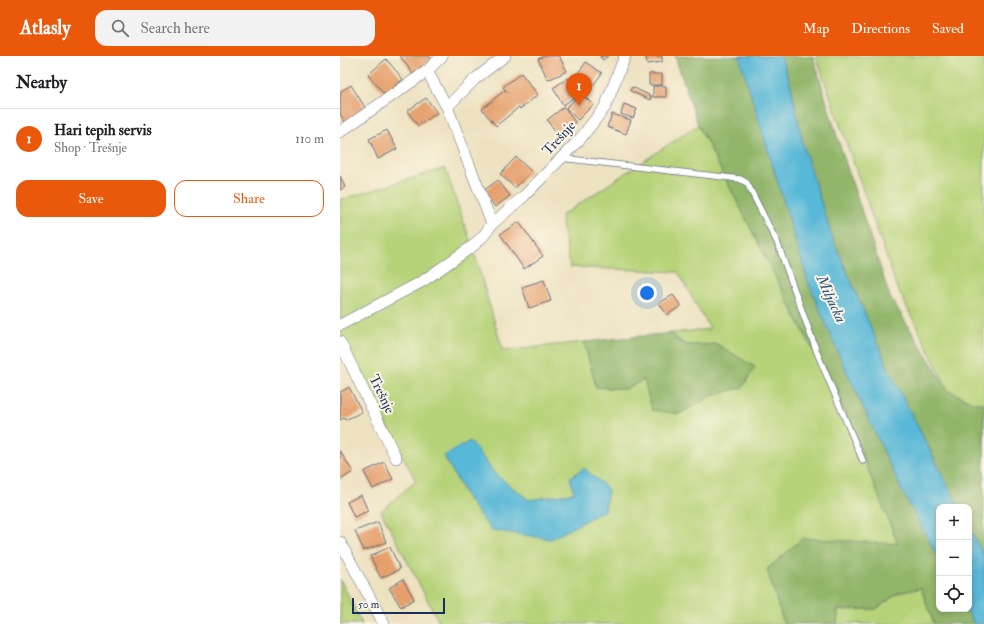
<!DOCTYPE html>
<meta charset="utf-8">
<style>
:root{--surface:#fff;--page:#f2f2f2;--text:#202124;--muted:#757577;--line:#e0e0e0;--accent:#ea580c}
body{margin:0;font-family:"IM FELL Double Pica",serif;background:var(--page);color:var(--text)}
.controls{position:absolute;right:12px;bottom:12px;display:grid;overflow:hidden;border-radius:8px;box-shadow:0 2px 6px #0003}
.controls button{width:36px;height:36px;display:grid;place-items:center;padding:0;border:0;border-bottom:1px solid var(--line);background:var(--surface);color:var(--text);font:20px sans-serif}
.scale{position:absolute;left:12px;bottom:10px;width:93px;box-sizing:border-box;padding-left:4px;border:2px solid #1b2f5e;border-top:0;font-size:11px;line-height:14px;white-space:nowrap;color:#1b2f5e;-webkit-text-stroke:3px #fcf5e5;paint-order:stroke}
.you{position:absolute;left:307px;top:237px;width:14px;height:14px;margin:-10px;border:3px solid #fff;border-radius:50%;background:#1a73e8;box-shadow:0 0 0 6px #1a73e833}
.badge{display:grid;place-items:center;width:26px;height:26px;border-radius:50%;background:var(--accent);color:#fff;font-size:13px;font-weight:700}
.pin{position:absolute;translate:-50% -33px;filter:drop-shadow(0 1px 2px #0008)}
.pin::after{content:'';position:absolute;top:21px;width:14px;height:12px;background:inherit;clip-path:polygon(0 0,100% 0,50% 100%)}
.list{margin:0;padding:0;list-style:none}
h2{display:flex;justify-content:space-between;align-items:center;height:52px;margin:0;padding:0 16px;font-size:17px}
h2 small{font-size:13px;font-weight:400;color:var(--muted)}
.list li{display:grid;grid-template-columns:26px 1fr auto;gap:12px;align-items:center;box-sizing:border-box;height:60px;padding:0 16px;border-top:1px solid var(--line)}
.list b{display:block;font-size:15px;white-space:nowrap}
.list p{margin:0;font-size:13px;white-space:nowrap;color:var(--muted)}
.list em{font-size:13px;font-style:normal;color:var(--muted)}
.actions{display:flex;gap:8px;padding:12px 16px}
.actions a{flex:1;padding:9px 0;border:1px solid var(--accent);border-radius:12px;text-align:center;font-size:14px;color:var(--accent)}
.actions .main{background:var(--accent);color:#fff}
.icon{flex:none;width:22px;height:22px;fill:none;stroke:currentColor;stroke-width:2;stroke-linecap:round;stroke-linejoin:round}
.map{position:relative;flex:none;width:644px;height:568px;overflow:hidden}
header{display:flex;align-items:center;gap:24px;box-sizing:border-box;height:56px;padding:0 20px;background:var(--accent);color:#fff}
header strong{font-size:19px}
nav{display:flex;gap:22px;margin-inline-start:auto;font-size:14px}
.search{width:280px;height:36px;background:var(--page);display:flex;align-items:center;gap:10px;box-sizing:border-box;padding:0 14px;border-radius:12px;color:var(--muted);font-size:15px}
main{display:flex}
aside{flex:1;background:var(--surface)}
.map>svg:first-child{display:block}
.green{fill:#b7d379;stroke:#69816c}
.forest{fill:#91b569;stroke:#567264;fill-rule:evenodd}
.water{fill:#58b8d7;stroke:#3a749a}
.building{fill:#e59f6a}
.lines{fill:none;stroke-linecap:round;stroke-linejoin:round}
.lane-casing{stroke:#646e80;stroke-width:7}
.street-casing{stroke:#646e80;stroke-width:12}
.lane{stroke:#fff;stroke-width:5.5}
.street{stroke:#fff;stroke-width:11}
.labels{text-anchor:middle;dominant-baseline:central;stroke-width:4;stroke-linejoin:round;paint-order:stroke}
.street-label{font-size:14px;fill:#1b2f5e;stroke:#fcf5e5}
.water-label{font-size:15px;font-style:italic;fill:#2d5882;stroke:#fcf5e5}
</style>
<header>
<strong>Atlasly</strong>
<div class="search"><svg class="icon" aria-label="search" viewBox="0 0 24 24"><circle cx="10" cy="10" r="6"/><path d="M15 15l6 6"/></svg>Search here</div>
<nav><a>Map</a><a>Directions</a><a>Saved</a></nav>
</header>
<main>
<aside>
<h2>Nearby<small></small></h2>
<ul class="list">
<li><span class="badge">1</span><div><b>Hari tepih servis</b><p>Shop · Trešnje</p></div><em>110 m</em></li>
</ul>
<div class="actions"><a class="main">Save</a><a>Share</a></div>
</aside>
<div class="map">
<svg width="644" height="568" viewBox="0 0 644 568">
<rect width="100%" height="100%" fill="#fcf5e5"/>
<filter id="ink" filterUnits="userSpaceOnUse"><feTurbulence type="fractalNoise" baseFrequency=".025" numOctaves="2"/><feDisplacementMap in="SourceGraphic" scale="8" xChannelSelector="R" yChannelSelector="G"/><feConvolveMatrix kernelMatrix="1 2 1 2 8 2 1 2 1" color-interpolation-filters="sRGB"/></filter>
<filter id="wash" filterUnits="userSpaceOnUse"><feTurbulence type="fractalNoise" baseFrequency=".012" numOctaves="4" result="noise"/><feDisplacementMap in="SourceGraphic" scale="16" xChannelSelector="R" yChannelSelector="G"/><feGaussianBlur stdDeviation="0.9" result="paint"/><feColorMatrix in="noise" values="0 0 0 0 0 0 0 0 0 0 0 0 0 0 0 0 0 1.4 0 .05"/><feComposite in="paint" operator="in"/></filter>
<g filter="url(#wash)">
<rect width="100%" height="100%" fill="#ede2c0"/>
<path class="green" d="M476,0H644V407L557,231Z
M358,69L507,361L558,488L427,513L444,568H100L41,455L76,425L0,283V144L105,112L132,190L163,295L244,286L256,331L285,333L304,324L339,358L371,340L403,331L377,288C359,289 345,294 332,277L370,273L338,216L230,211L221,160Z
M0,523L22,568H0Z
M581,532L594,568H497L498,554L536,553L558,537Z"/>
<path class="forest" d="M335,0H473L499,87L550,241L608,334L634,347H644V568H594L581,532L558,537L536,553L498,554L497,568H444L427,513L463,482L558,488L507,361L358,69ZM599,451H629V553H599Z
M332,277L337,284L346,289L377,288L415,311L403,331L371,340L339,358L312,354L304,324L285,333L256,331L244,286Z"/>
<path class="water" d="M399,0H441L451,30L463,89L492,181L550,316L619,451H599V503L562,435L498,297L469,228Z
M130,385L156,419L189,444L234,437L230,422L244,412L268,433L265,454L211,483L151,474L127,442L104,400Z
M629,471L644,500V568H634L626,553H629Z"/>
<g id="blocks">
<path class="building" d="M60,0H89L92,4L73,18Z
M204,0H219L227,15L208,24L198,3Z
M260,0H268L263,4Z
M306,0H322V6L307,8Z
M46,3L63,23L45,39L28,19Z
M246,6L262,17L249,35L233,24Z
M181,17L198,39L180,53L179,51L156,70L142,53L165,34L168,37L163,31Z
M309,18H322V29H309Z
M228,22L238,39L223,49L213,32Z
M11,29L26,53L5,66L0,58V36Z
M313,30H326V41H313Z
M292,31L311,40L310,44L290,35Z
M241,37L253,49L238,64L226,52Z
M86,42L97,57L78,70L67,55Z
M284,48L297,53L293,62L281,58Z
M224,51L236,67L219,80L207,64Z
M272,58L291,64L286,78L267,71Z
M47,74L57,93L38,103L29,83Z
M176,101L191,115L175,132L160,118Z
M0,120L5,131L0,134Z
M158,124L170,140L155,151L143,135Z
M179,166L203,200L184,213L160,178Z
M204,224L211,245L189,252L182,231Z
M333,239L341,250L327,259L319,247Z
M9,331L22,356L5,364L4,362L0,364V336Z
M0,395L13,416L0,424Z
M44,406L53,423L33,433L24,416Z
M21,439L28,455L14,461L7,446Z
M38,466L46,486L24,495L15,475Z
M50,491L60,513L41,522L30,500Z
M63,523L74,543L61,551L49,532Z"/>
</g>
</g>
<g filter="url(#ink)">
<use href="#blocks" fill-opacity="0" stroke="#646e80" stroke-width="1"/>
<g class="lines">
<g class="lane-casing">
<path id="lane" d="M221,102L400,123L407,127L437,186L478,299L523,405"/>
</g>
<g class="street-casing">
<path id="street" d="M87,15L102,0
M107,51L135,23L165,0
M0,76L87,15L107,51L152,168
M0,269L83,225L134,189L144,179L152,168L184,140L240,83L265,51L285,0
M0,286L56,402
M0,486L44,568"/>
</g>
<use href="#lane" class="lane"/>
<use href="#street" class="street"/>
</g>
</g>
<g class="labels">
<g class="street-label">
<text transform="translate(219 82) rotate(-47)">Trešnje</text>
<text transform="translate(42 338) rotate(64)">Trešnje</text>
</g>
<g class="water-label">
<text transform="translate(491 243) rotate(65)">Miljacka</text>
</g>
</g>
</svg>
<div class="controls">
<button>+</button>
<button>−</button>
<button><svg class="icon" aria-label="locate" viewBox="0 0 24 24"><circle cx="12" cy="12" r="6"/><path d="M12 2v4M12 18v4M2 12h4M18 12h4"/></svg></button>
</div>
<div class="scale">50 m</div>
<div class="you"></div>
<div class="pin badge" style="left:239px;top:50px">1</div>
</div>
</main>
